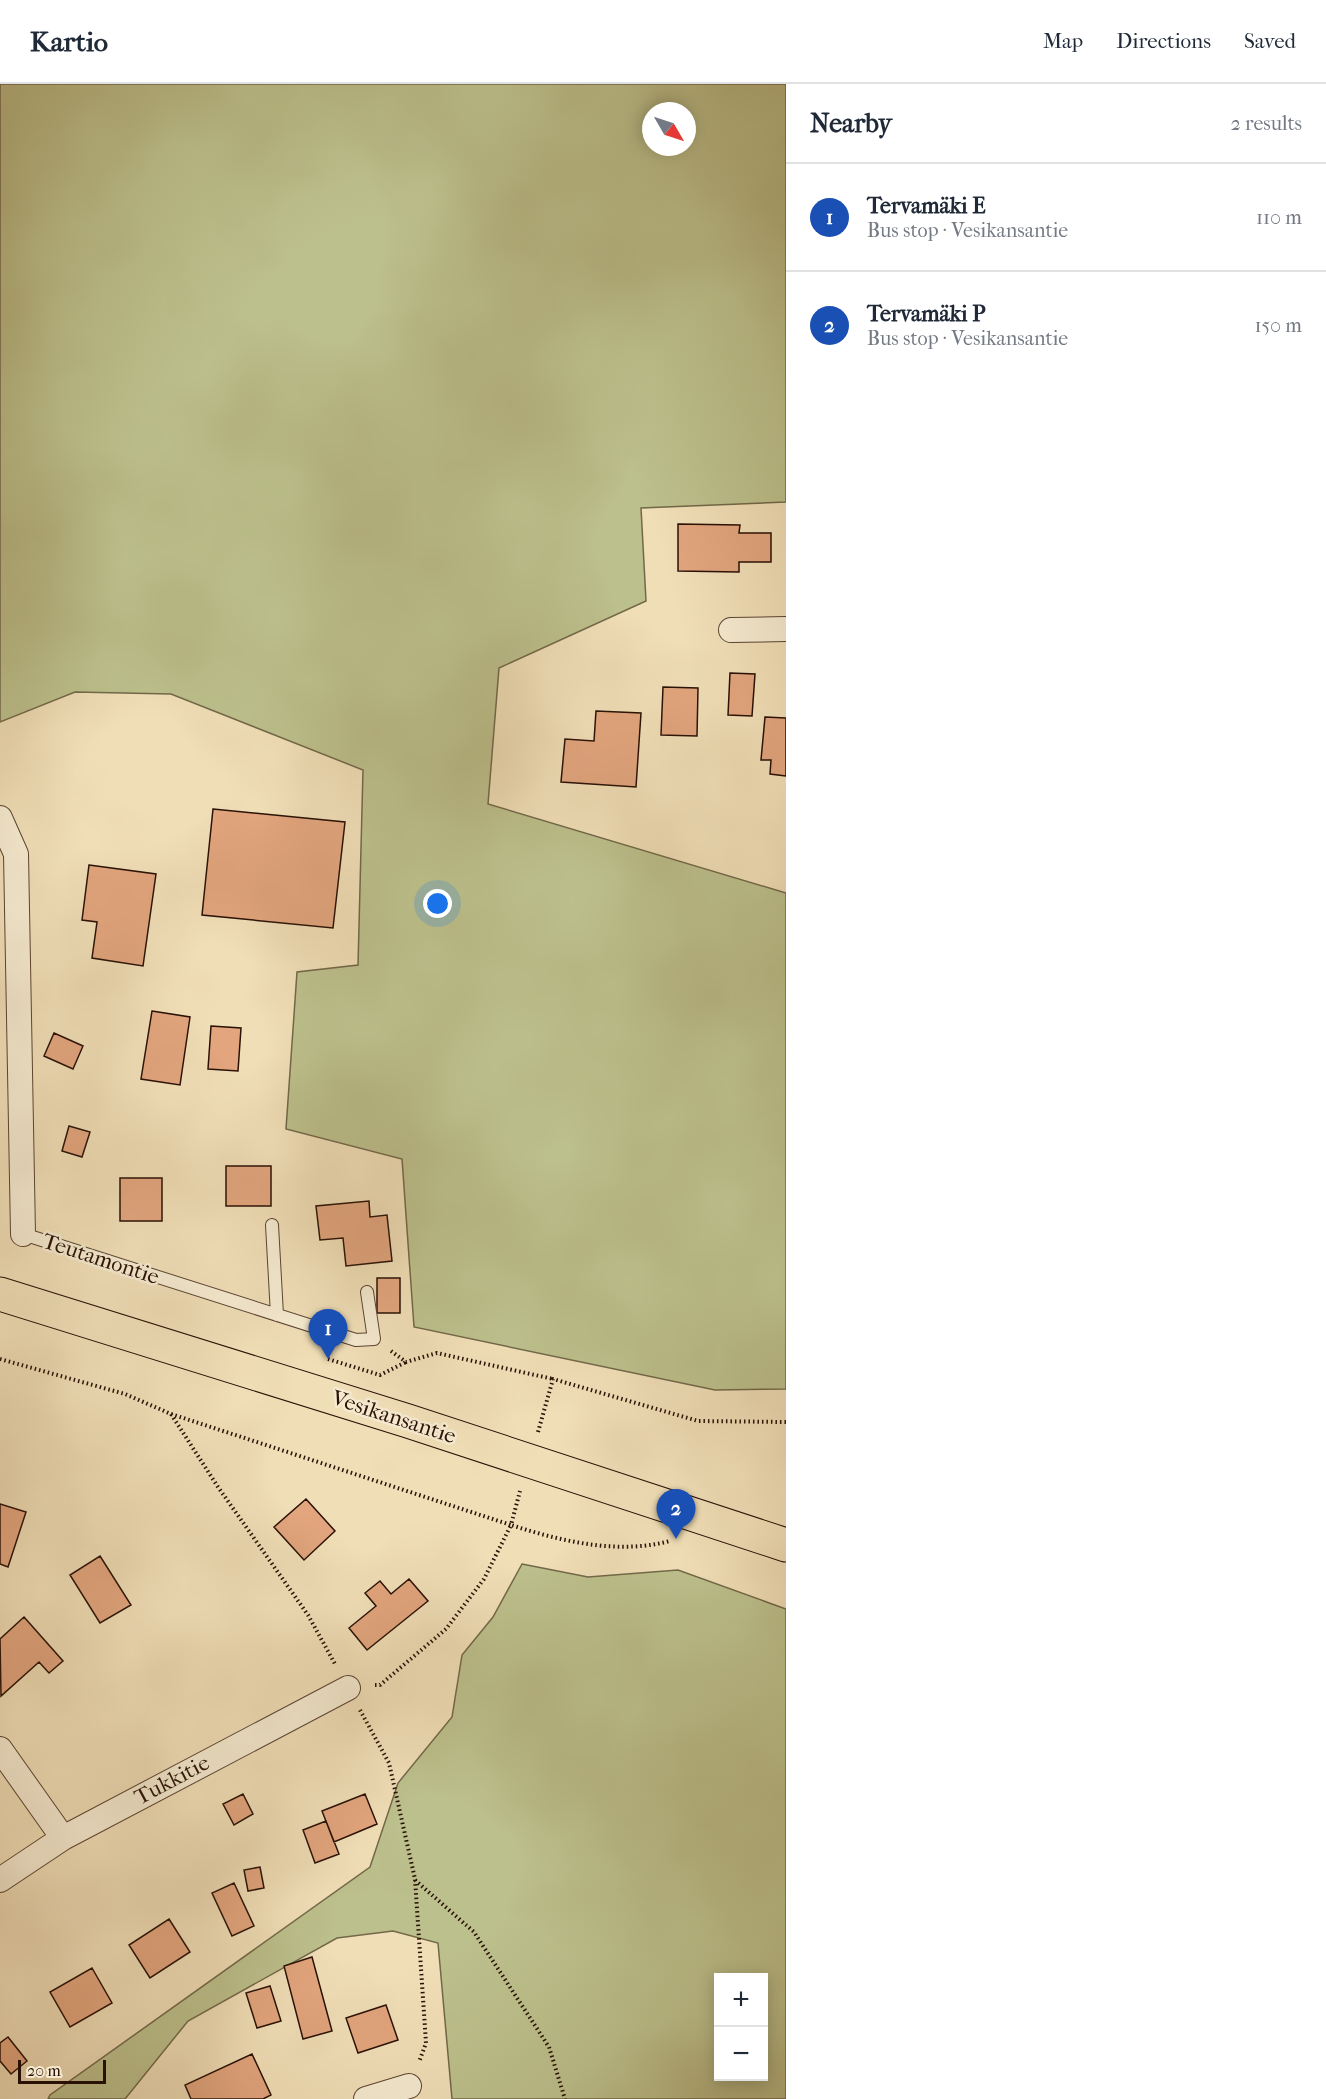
<!DOCTYPE html>
<meta charset="utf-8">
<style>
:root{--surface:#fff;--page:#f2f2f3;--text:#1f2937;--muted:#747a83;--line:#e0e1e3;--accent:#8f2418}
body{margin:0;font-family:"IM FELL French Canon",serif;background:var(--page);color:var(--text)}
.controls{position:absolute;right:18px;bottom:18px;display:grid;overflow:hidden;border-radius:0px;box-shadow:0 3px 15px #0003}
.controls button{width:54px;height:54px;display:grid;place-items:center;padding:0;border:0;border-bottom:2px solid var(--line);background:var(--surface);color:var(--text);font:30px sans-serif}
.compass{position:absolute;left:642px;top:18px;width:54px;height:54px;border-radius:50%;background:var(--surface);box-shadow:0 3px 15px #0003;rotate:129deg}
.scale{position:absolute;left:18px;bottom:15px;width:88px;box-sizing:border-box;padding-left:6px;border:3px solid #291106;border-top:0;font-size:16px;line-height:21px;white-space:nowrap;color:#291106;-webkit-text-stroke:4px #f5ead0;paint-order:stroke}
.you{position:absolute;left:438px;top:820px;width:21px;height:21px;margin:-15px;border:4px solid #fff;border-radius:50%;background:#1a73e8;box-shadow:0 0 0 9px #1a73e833}
.badge{display:grid;place-items:center;width:39px;height:39px;border-radius:50%;background:var(--accent);color:#fff;font-size:20px;font-weight:700}
.pin{position:absolute;translate:-50% -50px;filter:drop-shadow(0 2px 3px #0008)}
.pin::after{content:'';position:absolute;top:32px;width:21px;height:18px;background:inherit;clip-path:polygon(0 0,100% 0,50% 100%)}
.list{margin:0;padding:0;list-style:none}
h2{display:flex;justify-content:space-between;align-items:center;height:78px;margin:0;padding:0 24px;font-size:26px}
h2 small{font-size:20px;font-weight:400;color:var(--muted)}
.list li{display:grid;grid-template-columns:39px 1fr auto;gap:18px;align-items:center;box-sizing:border-box;height:108px;padding:0 24px;border-top:2px solid var(--line)}
.list b{display:block;font-size:22px;white-space:nowrap}
.list p{margin:0;font-size:20px;white-space:nowrap;color:var(--muted)}
.list em{font-size:20px;font-style:normal;color:var(--muted)}
.map{position:relative;flex:none;width:786px;height:2015px;overflow:hidden}
header{display:flex;align-items:center;gap:36px;box-sizing:border-box;height:84px;padding:0 30px;background:var(--surface);border-bottom:2px solid var(--line)}
header strong{font-size:28px}
nav{display:flex;gap:33px;margin-inline-start:auto;font-size:21px}
main{display:flex}
aside{flex:1;background:var(--surface)}
.map>svg:first-child{display:block}
.green{fill:#bcc08c;stroke:#726849;stroke-width:1.5;fill-rule:evenodd}
.building{fill:#e2a57e;stroke:#291106;stroke-width:1.5}
.lines{fill:none;stroke-linecap:round;stroke-linejoin:round}
.lane-casing{stroke:#5b4432;stroke-width:14}
.street-casing{stroke:#5b4432;stroke-width:26}
.highway-casing{stroke:#291106;stroke-width:35}
.path{stroke:#291106;stroke-width:4;stroke-dasharray:1.5 3;stroke-linecap:butt}
.lane{stroke:#f5ead0;stroke-width:12}
.street{stroke:#f5ead0;stroke-width:24}
.highway{stroke:#f0deb7;stroke-width:33}
.labels{text-anchor:middle;dominant-baseline:central;stroke-width:5;stroke-linejoin:round;paint-order:stroke}
.street-label{font-size:22px;fill:#291106;stroke:#f5ead0}
</style>
<header>
<strong>Kartio</strong>
<nav><a>Map</a><a>Directions</a><a>Saved</a></nav>
</header>
<main>
<div class="map">
<svg width="786" height="2015" viewBox="0 0 786 2015">
<rect width="100%" height="100%" fill="#f0deb7"/>
<filter id="stains"><feTurbulence type="fractalNoise" baseFrequency=".00333" numOctaves="4"/><feColorMatrix values="0 0 0 0 .2 0 0 0 0 .09 0 0 0 0 .02 0 0 0 .5 -.17"/></filter>
<radialGradient id="worn" r=".72"><stop offset=".6" stop-color="#630" stop-opacity="0"/><stop offset="1" stop-color="#630" stop-opacity=".3"/></radialGradient>
<path class="green" d="M0,0H786V418L641,424L646,517L499,584L488,720L786,809V1305L715,1306L414,1243L402,1075L286,1045L297,888L358,881L363,686L171,610L75,608L0,638ZM651,27H687V63H651Z
M522,1480L588,1493L678,1486L786,1525V2015H452L438,1859L393,1847L337,1854L188,1937L125,2015H48L50,2011L370,1783L398,1699L452,1633L462,1571L493,1533ZM718,1894H764V1992H718Z"/>
<path class="building" d="M678,440L740,441L739,449H771V478H739V488L678,487Z
M730,589L755,590L752,632L728,631Z
M663,603L698,604L697,652L661,651Z
M596,627L641,629L636,703L561,698L565,655L594,657Z
M765,633L786,634V692L770,690L771,676H761Z
M213,725L345,738L333,844L202,831Z
M89,781L156,790L143,882L92,874L97,838L82,836Z
M152,927L190,933L180,1001L141,995Z
M211,942L241,944L238,987L208,985Z
M54,949L83,962L73,985L44,972Z
M69,1042L90,1048L82,1073L62,1067Z
M226,1082H271V1122H226Z
M120,1094H162V1137H120Z
M369,1117L370,1133L387,1131L392,1177L346,1182L343,1154L320,1156L316,1122Z
M377,1194H400V1229H377Z
M306,1415L335,1447L304,1476L274,1443Z
M0,1420L26,1428L8,1483L0,1480Z
M100,1472L131,1521L100,1539L70,1491Z
M409,1495L428,1517L367,1566L349,1544L376,1522L365,1509L380,1497L391,1510Z
M24,1533L63,1577L49,1589L39,1578L1,1612L0,1555Z
M243,1710L253,1730L234,1741L223,1720Z
M365,1710L377,1740L334,1758L322,1727Z
M326,1737L339,1770L315,1779L303,1746Z
M260,1783L264,1804L248,1807L244,1786Z
M234,1799L254,1842L232,1852L212,1809Z
M169,1835L190,1868L150,1894L129,1861Z
M312,1873L332,1947L303,1955L284,1882Z
M92,1884L112,1919L70,1943L50,1908Z
M270,1902L281,1937L257,1944L246,1909Z
M386,1921L398,1956L358,1969L346,1934Z
M8,1953L27,1977L11,1990L0,1977V1959Z
M252,1970L271,2011L263,2015H191L185,2001Z"/>
<g class="lines">
<g class="lane-casing">
<path id="lane" d="M272,1141L277,1231
M23,1150L356,1256L374,1255L367,1208"/>
</g>
<g class="street-casing">
<path id="street" d="M731,546L786,545
M0,734L16,770L23,1150
M0,1665L63,1754
M0,1796L63,1754L348,1604
M366,2015L409,2002"/>
</g>
<g class="highway-casing">
<path id="highway" d="M0,1210L408,1337L786,1461"/>
</g>
<path class="path" d="M391,1267L406,1278L437,1269L553,1295
M0,1275L125,1310L171,1330L511,1441L520,1407
M328,1275L380,1291L406,1278
M171,1330L218,1403L308,1531L335,1580
M538,1348L553,1295L698,1337L786,1338
M375,1601H380L446,1545L484,1495L511,1441C561,1457 617,1471 670,1457
M360,1626L389,1679L415,1795L426,1959L419,1978
M415,1796L474,1848L549,1963L565,2015"/>
<use href="#lane" class="lane"/>
<use href="#street" class="street"/>
<use href="#highway" class="highway"/>
</g>
<g class="labels">
<g class="street-label">
<text transform="translate(101 1175) rotate(18)">Teutamontie</text>
<text transform="translate(394 1333) rotate(18)">Vesikansantie</text>
<text transform="translate(172 1696) rotate(-28)">Tukkitie</text>
</g>
</g>
<rect width="100%" height="100%" filter="url(#stains)"/>
<rect width="100%" height="100%" fill="url(#worn)"/>
</svg>
<div class="controls">
<button>+</button>
<button>−</button>
</div>
<svg class="compass" viewBox="-18 -18 36 36"><path d="M0-13l5 13h-10z" fill="#e53935"/><path d="M0 13l5-13h-10z" fill="#747a83"/></svg>
<div class="scale">20 m</div>
<div class="you"></div>
<div class="pin badge" style="left:328px;top:1275px;background:#1a4fb4">1</div>
<div class="pin badge" style="left:676px;top:1455px;background:#1a4fb4">2</div>
</div>
<aside>
<h2>Nearby<small>2 results</small></h2>
<ul class="list">
<li><span class="badge" style="background:#1a4fb4">1</span><div><b>Tervamäki E</b><p>Bus stop · Vesikansantie</p></div><em>110 m</em></li>
<li><span class="badge" style="background:#1a4fb4">2</span><div><b>Tervamäki P</b><p>Bus stop · Vesikansantie</p></div><em>150 m</em></li>
</ul>
</aside>
</main>
